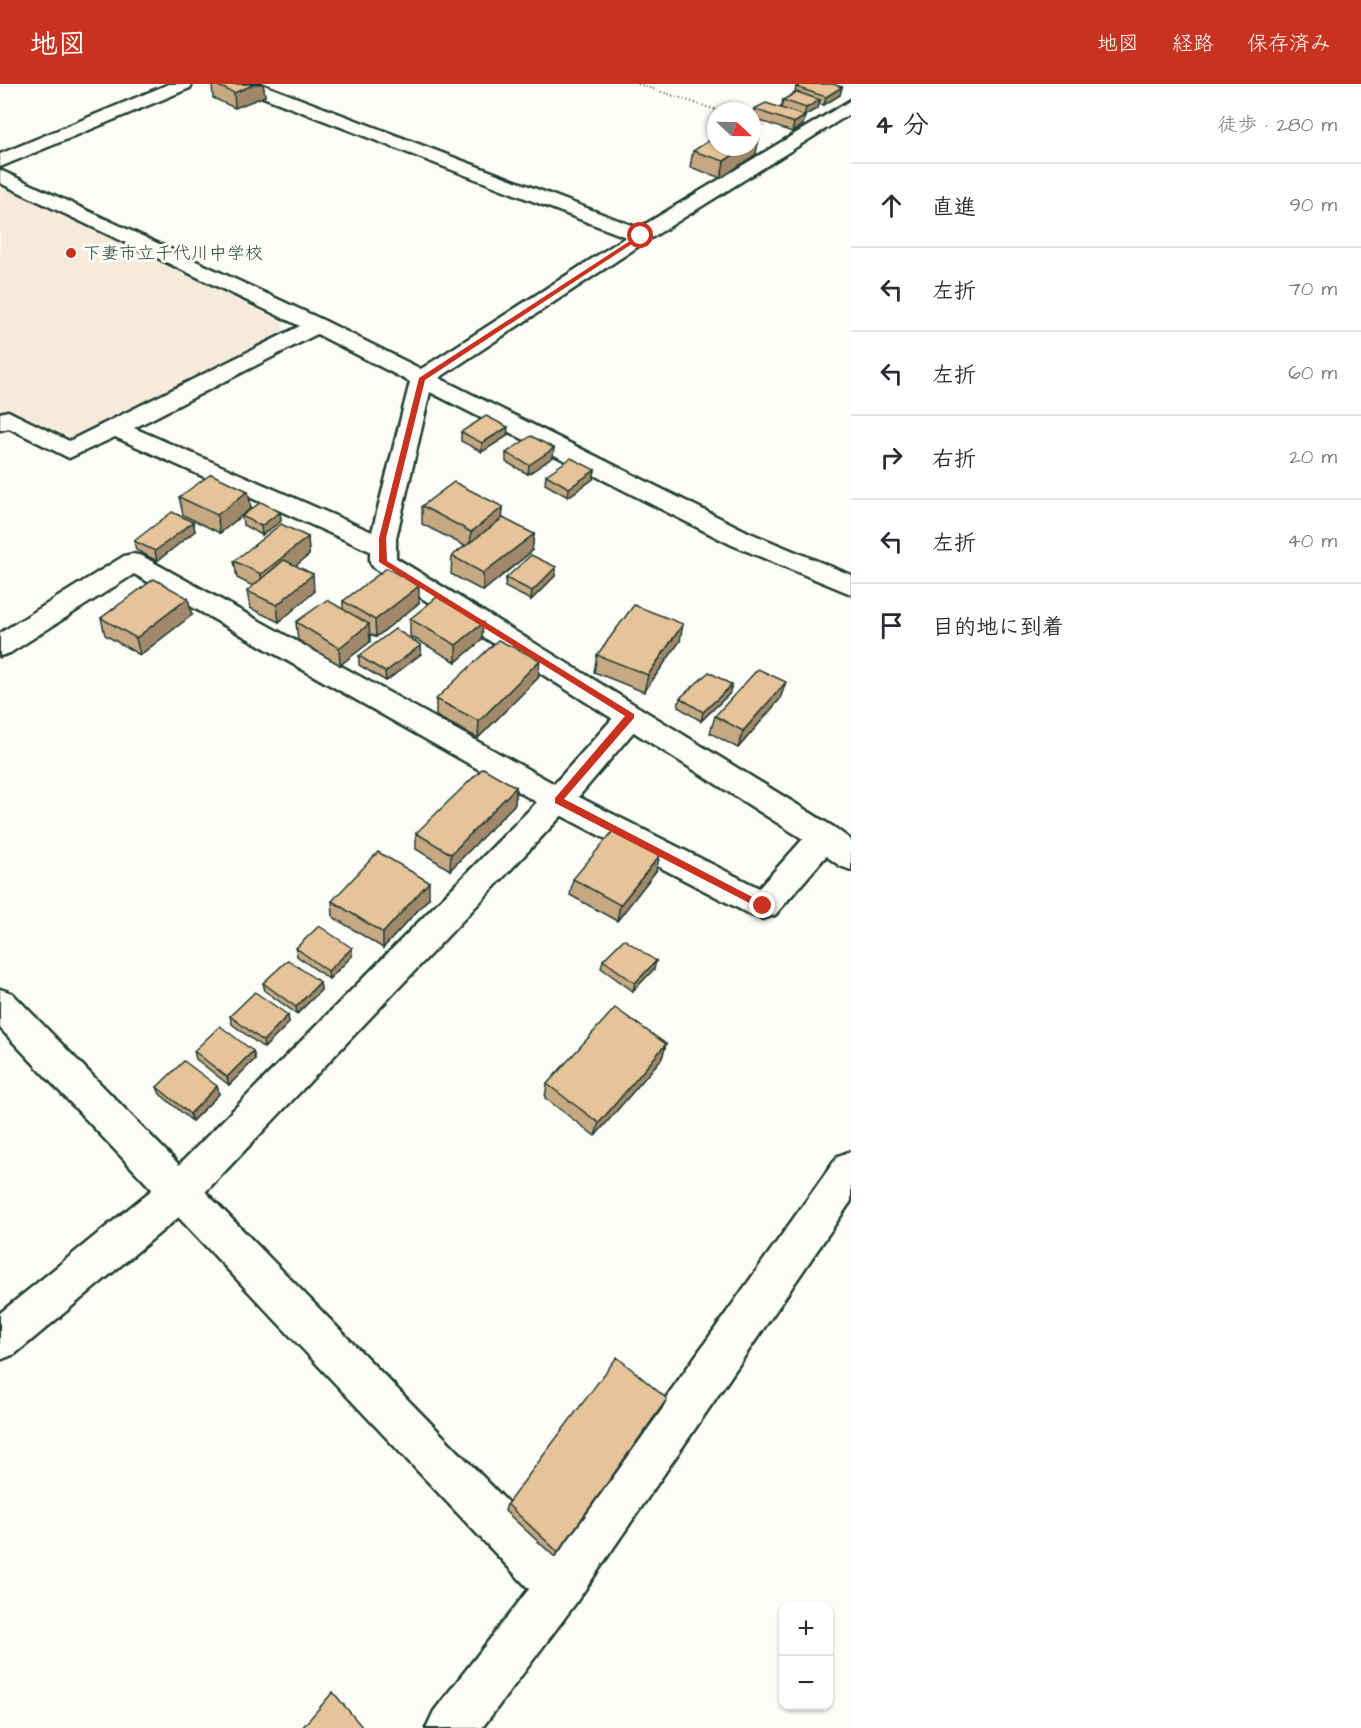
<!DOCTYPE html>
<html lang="ja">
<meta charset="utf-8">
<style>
:root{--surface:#fff;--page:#f7f7f7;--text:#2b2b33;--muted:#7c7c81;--line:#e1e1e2;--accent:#c8321e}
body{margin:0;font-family:"Architects Daughter","Klee One",sans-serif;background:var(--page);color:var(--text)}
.controls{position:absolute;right:18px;bottom:18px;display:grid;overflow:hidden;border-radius:12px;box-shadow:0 2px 4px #0004}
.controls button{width:54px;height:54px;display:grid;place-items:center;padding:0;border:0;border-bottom:2px solid var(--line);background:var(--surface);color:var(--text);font:30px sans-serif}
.compass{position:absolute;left:707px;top:18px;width:54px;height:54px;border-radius:50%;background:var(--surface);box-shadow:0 2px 4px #0004;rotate:112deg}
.stop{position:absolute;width:18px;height:18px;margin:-14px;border:4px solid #c8321e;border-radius:50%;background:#fff}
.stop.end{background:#c8321e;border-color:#fff;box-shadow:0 2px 6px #0008}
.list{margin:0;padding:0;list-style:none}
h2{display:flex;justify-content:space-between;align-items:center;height:78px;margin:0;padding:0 24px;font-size:26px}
h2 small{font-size:20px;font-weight:400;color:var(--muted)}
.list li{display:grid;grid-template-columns:39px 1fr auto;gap:18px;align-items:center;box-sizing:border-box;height:84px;padding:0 24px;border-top:2px solid var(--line)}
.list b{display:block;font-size:22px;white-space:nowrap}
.list em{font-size:20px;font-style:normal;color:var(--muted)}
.icon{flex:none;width:33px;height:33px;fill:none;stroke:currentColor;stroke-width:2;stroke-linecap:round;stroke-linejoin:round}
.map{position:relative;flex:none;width:851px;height:1644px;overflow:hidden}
header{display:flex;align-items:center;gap:36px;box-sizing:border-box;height:84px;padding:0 30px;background:var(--accent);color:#fff}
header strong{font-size:28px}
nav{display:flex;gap:33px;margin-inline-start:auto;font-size:21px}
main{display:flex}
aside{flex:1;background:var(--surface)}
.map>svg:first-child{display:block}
.built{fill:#f6ebda}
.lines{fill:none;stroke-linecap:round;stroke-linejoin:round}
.minor-casing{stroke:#1f3d34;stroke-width:5}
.tertiary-casing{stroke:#1f3d34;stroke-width:5}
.path{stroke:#1f3d34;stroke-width:2;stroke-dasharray:1 3;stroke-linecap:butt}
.minor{fill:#fdfcf7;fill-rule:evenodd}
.tertiary{fill:#fdfcf7;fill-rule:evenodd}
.wall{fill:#c6a883;stroke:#1f3d34;stroke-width:1.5}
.shaded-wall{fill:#a1886a;stroke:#1f3d34;stroke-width:1.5}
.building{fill:#e6c398;stroke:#1f3d34;stroke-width:1.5}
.route{fill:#c8321e}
.poi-dot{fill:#c8321e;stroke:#fdfcf7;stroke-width:2}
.labels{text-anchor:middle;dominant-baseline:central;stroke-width:6;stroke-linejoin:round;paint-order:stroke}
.far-poi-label{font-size:18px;fill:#1f3d34;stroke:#fdfcf7;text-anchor:start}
</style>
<header>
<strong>地図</strong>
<nav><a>地図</a><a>経路</a><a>保存済み</a></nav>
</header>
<main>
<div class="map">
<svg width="851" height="1644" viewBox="0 0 851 1644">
<rect width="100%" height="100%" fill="#fdfcf7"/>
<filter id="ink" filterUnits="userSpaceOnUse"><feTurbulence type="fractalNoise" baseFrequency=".0167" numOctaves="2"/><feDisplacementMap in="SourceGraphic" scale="12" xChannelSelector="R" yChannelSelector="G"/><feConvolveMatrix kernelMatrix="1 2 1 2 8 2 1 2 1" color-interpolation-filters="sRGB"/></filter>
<g filter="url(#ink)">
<path class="built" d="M0,100L283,238L282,248L66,358L11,326L0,331Z"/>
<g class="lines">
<g class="minor-casing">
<path id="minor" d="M238,0H261L639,144L851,16V29L648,156L439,294L750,449L851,491V510L732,461L430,308L396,454V474L835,744L851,756V786L840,782L826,772L775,831L763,835L751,831L547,724L134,490L10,569L0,572V549L124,472L133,470L142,472L569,708L759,804L803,755L374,484L370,478V467L115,353L69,374L9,344L0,346V329L8,327L69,357L300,242L0,99V86L325,237L421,285L626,153L240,4ZM317,250L410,298L372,448L134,344Z
M0,905L12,909L556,1468L838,1072L851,1067V1117L575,1520L482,1644H426L434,1627L529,1505L0,944Z"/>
</g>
<g class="tertiary-casing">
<path id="tertiary" d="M169,0H192L190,4L0,83V70Z
M631,621L641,625L646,632L641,639L569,724L192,1122L15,1270L0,1276V1229L164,1096L547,708L621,625Z"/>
</g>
<path class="path" d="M638,0L719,27
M752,38L764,42"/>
<use href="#minor" class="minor"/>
<use href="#tertiary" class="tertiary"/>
</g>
<path class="wall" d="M212,0H263L265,12L235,24L213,14Z
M796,3H842L840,11L824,21L819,20L818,24L804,32H805L803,41L792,48L752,34L754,25L781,24L783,16L795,9Z
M693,67L756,70L721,94L690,83Z
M461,348L507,352L482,368L461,357Z
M506,369L553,373L528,390L506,378Z
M595,386L593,395L568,413L545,400L546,391Z
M248,407L251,424L220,449L183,431L179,413Z
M422,422L503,423L502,434L534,450L532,467L483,507L451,490L452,472L465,462L422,440Z
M280,428L281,437L262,451L243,441L242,432Z
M193,438L195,447L157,477L136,466L134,457Z
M308,453L309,471L295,482L314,508L279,538L250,524L247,507L253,502L237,494L234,477Z
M555,492L531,516L505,503L506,494Z
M343,517L419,519L376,553L370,550V558L340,581L298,556L296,538L343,525Z
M192,531L140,571L105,551L101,534Z
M410,535L482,556L456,578L410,552Z
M680,557L644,608L594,588L597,571Z
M421,561V570L386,597L359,581V572Z
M538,594L478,654L436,632V615Z
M729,610L701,637L678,623L680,614Z
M780,615L738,664L710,649L715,632Z
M516,703L515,720L450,786L416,765V749Z
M656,787L617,837L570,811L573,795Z
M429,814L383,864L333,833L332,817Z
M296,864L352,872L329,895L297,872Z
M603,876L654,885L633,907L601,884Z
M320,898L321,906L297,930L265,907L263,899Z
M288,931L289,939L264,964L232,940L230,932Z
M666,960L662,974L595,1052L545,1014L547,1000Z
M194,967H253L255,975L229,1001L196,975Z
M217,1002L219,1010L192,1037L160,1010L157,1003Z
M662,1324L555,1473L505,1427L507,1420Z"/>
<path class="shaded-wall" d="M255,0H263L265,12L235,24L234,9Z
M842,3L840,11L824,21L826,13Z
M820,16L818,24L804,32L806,24Z
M805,32L803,41L792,48L794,39Z
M759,54L756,70L721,94L724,77L746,63H752V59Z
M508,343L507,352L482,368V359Z
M554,364L553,373L528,390L529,381Z
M595,386L593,395L568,413L569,404Z
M248,407L251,424L220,449L217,431Z
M503,423L502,440L470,465L471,448Z
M280,428L281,437L262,451L261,442Z
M193,438L195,447L157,477L155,467Z
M534,450L532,467L483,507V489Z
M308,453L309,471L263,508L261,490Z
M556,483L555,492L531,516L532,507Z
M313,490L314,508L279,538L277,521Z
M419,502V519L376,553L375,536Z
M188,514L192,531L140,571L136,554Z
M483,539L482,556L456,578V561Z
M369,540L370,558L340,581L339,564Z
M683,540L680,557L644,608L648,591Z
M421,561V570L386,597L385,588Z
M540,576L538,594L478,654L479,637Z
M786,598L780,615L738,664L743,647Z
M732,601L729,610L701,637L703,628Z
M516,703L515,720L450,786L451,770Z
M660,771L656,787L617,837L620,821Z
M429,798V814L383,864V849Z
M352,864V872L329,895L328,887Z
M656,877L654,885L633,907L635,899Z
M320,898L321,906L297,930L296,923Z
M288,931L289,939L264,964L263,957Z
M666,960L662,974L595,1052L599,1039Z
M253,967L255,975L229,1001L227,993Z
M217,1002L219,1010L192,1037L190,1030Z
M667,1315L662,1324L555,1473L558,1468Z"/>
<path class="building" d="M214,0H255L234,9Z
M802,0H833L842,3L826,13L796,3Z
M797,8L820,16L806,24L783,16Z
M766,19L805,32L794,39L754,25Z
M716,52V63H746L724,77L693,67Z
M752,52L759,54L752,59Z
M486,332L508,343L482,359L461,348Z
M531,352L554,364L529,381L506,369Z
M571,374L595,386L569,404L546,391Z
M211,390L248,407L217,431L179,413Z
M454,398L503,423L471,448L422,422Z
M261,418L280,428L261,442L242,432Z
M172,428L193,438L155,467L134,457Z
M503,434L534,450L483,489L452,472Z
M281,440L308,453L261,490L234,477Z
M531,471L556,483L532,507L506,494Z
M284,476L313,490L277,521L247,507Z
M387,484L419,502L375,536L343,517Z
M154,495L188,514L136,554L101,534Z
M437,513L483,539L456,561L410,535Z
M327,516L369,540L339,564L296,538Z
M634,521L683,540L648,591L597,571Z
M395,545L421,561L385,588L359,572Z
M498,556L540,576L479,637L436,615Z
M758,585L786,598L743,647L715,632Z
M709,588L732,601L703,628L680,614Z
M483,684L516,703L451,770L416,749Z
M614,746L660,771L620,821L573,795Z
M378,768L429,798L383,849L332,817Z
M319,842L352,864L328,887L296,864Z
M624,855L656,877L635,899L603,876Z
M288,876L320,898L296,923L263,899Z
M255,908L288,931L263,957L230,932Z
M615,924L666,960L599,1039L547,1000Z
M220,942L253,967L227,993L194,967Z
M184,977L217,1002L190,1030L157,1003Z
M617,1273L667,1315L558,1468L507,1420Z
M333,1608L363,1644H302Z"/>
</g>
<path class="route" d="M639,151L644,152L425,296L386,454L387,477L634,630V634L564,715L766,820L768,822L763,826L555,719V714L625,632L379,478V454L419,294Z"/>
<circle class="poi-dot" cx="71" cy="169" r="6"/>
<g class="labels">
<g class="far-poi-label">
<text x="83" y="169">下妻市立千代川中学校</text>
</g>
</g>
</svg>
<div class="controls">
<button>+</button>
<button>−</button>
</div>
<svg class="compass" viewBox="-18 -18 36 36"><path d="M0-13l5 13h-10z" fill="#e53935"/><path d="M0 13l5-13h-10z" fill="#7c7c81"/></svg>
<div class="stop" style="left:641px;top:152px"></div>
<div class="stop end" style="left:763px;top:822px"></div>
</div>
<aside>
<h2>4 分<small>徒歩 · 280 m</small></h2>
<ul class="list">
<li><svg class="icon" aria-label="ahead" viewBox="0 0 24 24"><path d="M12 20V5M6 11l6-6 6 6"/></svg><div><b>直進</b></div><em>90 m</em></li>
<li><svg class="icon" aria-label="left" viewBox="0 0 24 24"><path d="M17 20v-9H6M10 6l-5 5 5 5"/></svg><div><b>左折</b></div><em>70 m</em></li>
<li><svg class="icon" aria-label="left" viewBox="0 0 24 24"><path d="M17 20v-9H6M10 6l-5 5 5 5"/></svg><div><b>左折</b></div><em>60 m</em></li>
<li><svg class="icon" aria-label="right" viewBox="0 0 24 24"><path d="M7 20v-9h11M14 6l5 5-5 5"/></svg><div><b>右折</b></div><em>20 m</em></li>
<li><svg class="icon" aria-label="left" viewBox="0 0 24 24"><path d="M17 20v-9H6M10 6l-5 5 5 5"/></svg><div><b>左折</b></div><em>40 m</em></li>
<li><svg class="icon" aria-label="arrive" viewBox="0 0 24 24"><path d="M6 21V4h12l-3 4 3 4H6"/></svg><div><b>目的地に到着</b></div></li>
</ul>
</aside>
</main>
